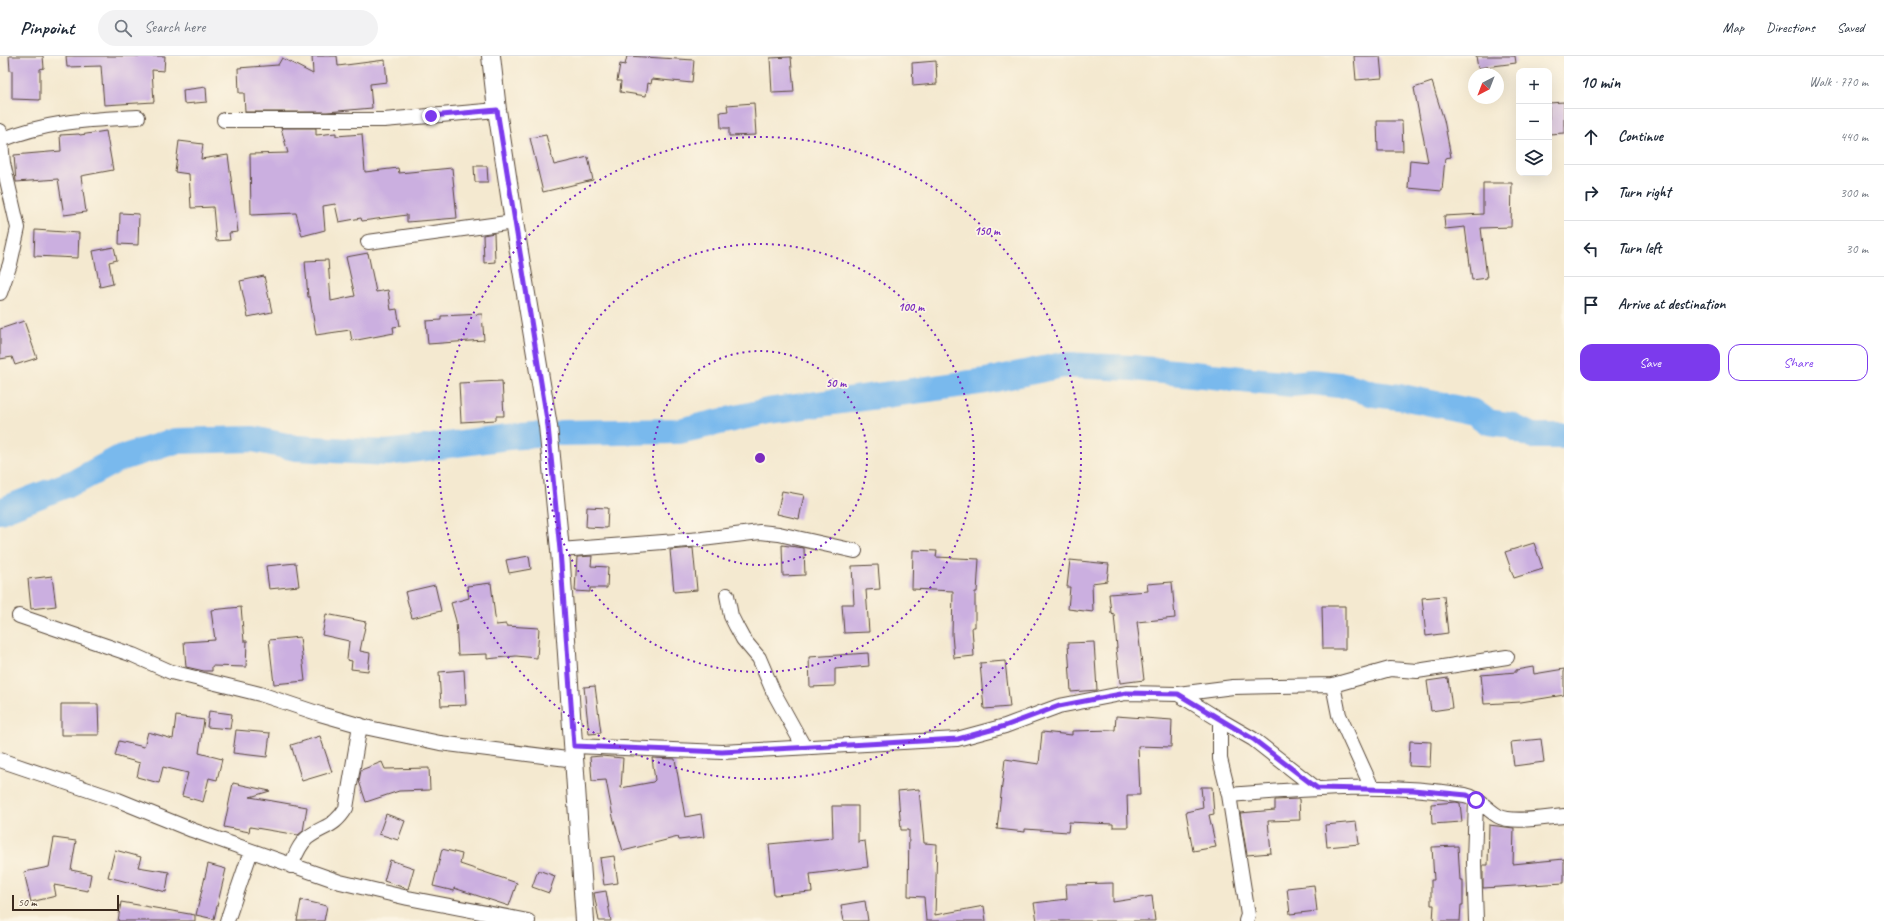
<!DOCTYPE html>
<meta charset="utf-8">
<style>
:root{--surface:#fff;--page:#f2f2f3;--text:#1f2937;--muted:#747a83;--line:#e0e1e3;--accent:#7c3aed}
body{margin:0;font-family:Caveat,sans-serif;background:var(--page);color:var(--text)}
.controls{position:absolute;right:12px;top:12px;display:grid;overflow:hidden;border-radius:8px;box-shadow:0 4px 16px #0002}
.controls button{width:36px;height:36px;display:grid;place-items:center;padding:0;border:0;border-bottom:1px solid var(--line);background:var(--surface);color:var(--text);font:20px sans-serif}
.compass{position:absolute;left:1468px;top:12px;width:36px;height:36px;border-radius:50%;background:var(--surface);box-shadow:0 4px 16px #0002;rotate:222deg}
.scale{position:absolute;left:12px;bottom:10px;width:107px;box-sizing:border-box;padding-left:4px;border:2px solid #3b2a1e;border-top:0;font-size:11px;line-height:14px;white-space:nowrap;color:#3b2a1e;-webkit-text-stroke:3px #fcf5e5;paint-order:stroke}
.stop{position:absolute;width:12px;height:12px;margin:-9px;border:3px solid #7c3aed;border-radius:50%;background:#fff}
.stop.end{background:#7c3aed;border-color:#fff;box-shadow:0 1px 4px #0008}
.list{margin:0;padding:0;list-style:none}
h2{display:flex;justify-content:space-between;align-items:center;height:52px;margin:0;padding:0 16px;font-size:17px}
h2 small{font-size:13px;font-weight:400;color:var(--muted)}
.list li{display:grid;grid-template-columns:26px 1fr auto;gap:12px;align-items:center;box-sizing:border-box;height:56px;padding:0 16px;border-top:1px solid var(--line)}
.list b{display:block;font-size:15px;white-space:nowrap}
.list em{font-size:13px;font-style:normal;color:var(--muted)}
.actions{display:flex;gap:8px;padding:12px 16px}
.actions a{flex:1;padding:9px 0;border:1px solid var(--accent);border-radius:12px;text-align:center;font-size:14px;color:var(--accent)}
.actions .main{background:var(--accent);color:#fff}
.icon{flex:none;width:22px;height:22px;fill:none;stroke:currentColor;stroke-width:2;stroke-linecap:round;stroke-linejoin:round}
.map{position:relative;flex:none;width:1564px;height:865px;overflow:hidden}
header{display:flex;align-items:center;gap:24px;box-sizing:border-box;height:56px;padding:0 20px;background:var(--surface);border-bottom:1px solid var(--line)}
header strong{font-size:19px}
nav{display:flex;gap:22px;margin-inline-start:auto;font-size:14px}
.search{width:280px;height:36px;background:var(--page);display:flex;align-items:center;gap:10px;box-sizing:border-box;padding:0 14px;border-radius:22px;color:var(--muted);font-size:15px}
main{display:flex}
aside{flex:1;background:var(--surface)}
.map>svg:first-child{display:block}
.lines{fill:none;stroke-linecap:round;stroke-linejoin:round}
.river{stroke:#79b9ed;stroke-width:26}
.building{fill:#cbafe0}
.minor-casing{stroke:#574739;stroke-width:16}
.tertiary-casing{stroke:#574739;stroke-width:20}
.minor{stroke:#fff;stroke-width:14}
.tertiary{stroke:#fff;stroke-width:18}
.route{stroke:#7c3aed;stroke-width:5}
.ring{fill:none;stroke:#7b2cbf;stroke-width:2;stroke-dasharray:2 4}
.centre{fill:#7b2cbf;stroke:#fcf5e5;stroke-width:2}
.ring-label{font-size:12px;text-anchor:middle;font-weight:bold;fill:#7b2cbf;stroke:#fcf5e5;stroke-width:3.5;stroke-linejoin:round;paint-order:stroke}
</style>
<header>
<strong>Pinpoint</strong>
<div class="search"><svg class="icon" aria-label="search" viewBox="0 0 24 24"><circle cx="10" cy="10" r="6"/><path d="M15 15l6 6"/></svg>Search here</div>
<nav><a>Map</a><a>Directions</a><a>Saved</a></nav>
</header>
<main>
<div class="map">
<svg width="1564" height="865" viewBox="0 0 1564 865">
<rect width="100%" height="100%" fill="#fcf5e5"/>
<filter id="ink" filterUnits="userSpaceOnUse"><feTurbulence type="fractalNoise" baseFrequency=".025" numOctaves="2"/><feDisplacementMap in="SourceGraphic" scale="8" xChannelSelector="R" yChannelSelector="G"/><feConvolveMatrix kernelMatrix="1 2 1 2 8 2 1 2 1" color-interpolation-filters="sRGB"/></filter>
<filter id="wash" filterUnits="userSpaceOnUse"><feTurbulence type="fractalNoise" baseFrequency=".012" numOctaves="4" result="noise"/><feDisplacementMap in="SourceGraphic" scale="16" xChannelSelector="R" yChannelSelector="G"/><feGaussianBlur stdDeviation="0.9" result="paint"/><feColorMatrix in="noise" values="0 0 0 0 0 0 0 0 0 0 0 0 0 0 0 0 0 1.4 0 .05"/><feComposite in="paint" operator="in"/></filter>
<g filter="url(#wash)">
<rect width="100%" height="100%" fill="#f4e9d0"/>
<g class="lines">
<path class="river" d="M561,377L679,375L768,355L986,325L1063,309L1133,312L1292,328L1312,326L1348,330L1374,338L1407,342L1474,356L1488,366L1509,369L1532,380H1564
M0,455L79,424L118,403L175,385L253,383L296,392L387,397L508,381L535,379"/>
</g>
<g id="blocks">
<path class="building" d="M9,0H43L44,12L40,13V44L12,43V14L10,15Z
M66,0H165L164,15L152,14L154,46L104,49L101,10L67,11Z
M312,0H337L338,10L385,4L387,26L370,28L372,52L327,56H245L244,37H239L238,12L278,9L282,2L313,18Z
M627,0L694,4L692,27L652,23L651,28L648,27L646,40L620,36L621,25H617L620,8L625,9Z
M1354,0H1380L1382,22L1356,24Z
M1476,0H1515L1516,7L1478,12Z
M791,1L794,36L772,37L770,2Z
M936,5L937,28L913,30L912,7Z
M1432,26L1444,64L1451,101L1445,102L1442,135L1408,132L1410,104L1428,106L1414,32Z
M206,31L207,46L184,48L183,34Z
M1564,46V77L1549,78V47Z
M754,47L756,79L729,80V72H721L720,56L728,55L727,49Z
M1377,65H1402L1403,95H1378Z
M281,72H316V79L336,77V80L362,78L365,116L398,112L399,117L452,112L457,162L407,166V159L362,165L361,162L339,166L335,148L323,150L325,174L302,180L296,157L251,159L250,98L288,97Z
M106,75L113,114L81,120L86,156L64,159L58,123L16,126L14,99L61,95L60,79L79,78L80,79Z
M546,79L554,109L588,101L593,124L543,136L530,82Z
M179,85L203,88L201,103L228,99L238,176L229,177L230,184L216,185L213,151L191,152L189,118L175,116Z
M474,110H487L488,126H475Z
M1483,127H1512L1511,171L1481,172L1487,222L1472,224L1465,171L1445,173L1444,160L1483,158Z
M120,157L139,158L138,189L119,188Z
M35,174L79,177L78,202L34,200Z
M494,177L495,206L484,207L483,179Z
M114,191L117,204L109,206L113,228L100,231L93,195Z
M368,197L376,236L388,234L391,254L397,253L400,270L393,271L394,277L352,285L350,274L316,279L310,241H308L305,205L328,204L331,245L355,240L346,201Z
M264,220L272,256L248,261L240,225Z
M482,258L484,284L428,288L426,265L441,264V260Z
M24,265L37,302L15,309L12,301L0,303V273Z
M502,325L504,360H496V364L461,366L459,327Z
M782,435L804,439L799,463L777,458Z
M587,451L608,452L607,472L586,471Z
M1534,487L1543,513L1514,522L1505,496Z
M782,489L804,492L805,519L783,520Z
M693,492L697,534L674,536L670,494Z
M913,494L937,495L936,501L979,503L977,536H975V571H972L974,600L954,602L952,578L953,535L912,533Z
M529,500L531,513L509,517L506,504Z
M592,500L591,510L608,511L607,532H590V536L575,535L577,501Z
M1070,504L1109,508L1107,525L1092,527L1093,556L1068,553L1070,531H1067Z
M296,507L299,530L269,533L266,510Z
M878,509L880,533L866,534L869,576L844,577L842,548H854L852,510Z
M52,520L56,550L31,553L28,523Z
M1172,526L1175,562L1137,566L1144,624L1120,627L1116,592H1117L1114,558L1111,557L1109,538L1148,535L1147,528Z
M491,527L496,569L506,568V570L539,572L537,602L516,600L487,603V598L458,599L456,565L451,547L469,542L467,530Z
M435,529L441,555L412,562L405,536Z
M1444,540L1448,577L1426,580L1422,542Z
M1322,550H1345V593H1323Z
M241,551L244,585H247L246,611L212,610V615H204L186,611L184,586L215,584L211,554Z
M326,558L366,566L360,595L370,597L368,615L351,613L352,605L347,604L349,585L322,579Z
M300,581L305,625L274,628L269,584Z
M1094,586L1097,634L1071,636L1068,587Z
M868,597L869,610L835,613V630L810,631L809,601Z
M1005,605L1010,651L984,653L980,607Z
M1533,611L1534,618L1564,613V639L1521,646L1484,648L1481,619L1516,616V614Z
M464,614L466,649L441,650L439,616Z
M1448,622L1452,652L1431,655L1427,625Z
M595,630L601,677L589,678L584,631Z
M61,648H98L99,679H61Z
M209,655L232,658L230,673L207,671Z
M176,660L204,664L199,697L222,703L217,724L209,722L203,746L182,740L188,717L163,711L159,727L137,721L140,707L115,700L119,685L144,691L148,676L173,683Z
M1116,660L1172,664L1171,691L1138,690L1140,739H1127L1128,771H1113V768L1069,766L1068,776L1025,773V776L997,773L1005,703L1039,708L1042,676L1072,679V675L1115,674Z
M236,674L270,677L267,701L233,697Z
M320,680L332,716L302,725L291,689Z
M1541,683L1544,706L1514,710L1511,686Z
M1410,685L1431,686L1430,711L1409,710Z
M601,700L623,702L621,732L653,726L655,724L652,702L675,703L685,761L701,758L704,781L679,784L678,781L623,795L613,761L606,724L592,725L590,701Z
M382,706L385,713L429,712L430,734L399,735L366,746L359,725L361,714Z
M233,727L270,735L250,741L307,751L303,775L298,779L250,771L249,776L224,771Z
M1201,731H1212L1214,758L1209,759L1216,791L1193,795L1186,756L1203,752Z
M919,733L924,787L937,788L935,859L984,850L986,865H926L924,841L908,840L909,774H901L898,735Z
M1299,743L1300,764L1268,765L1271,797L1247,799L1240,757L1275,754V744Z
M1456,746L1460,747L1462,766L1432,768L1431,748Z
M832,750H858V786L865,785L868,811L810,818L812,836L774,839L769,788L833,782Z
M386,758L405,765L398,784L379,778Z
M1356,766L1359,788L1327,791L1325,769Z
M1489,769L1514,772L1513,808L1564,803V827L1483,832V809H1488Z
M54,782L76,785L71,814L91,818L88,835L54,829L56,840L31,846L24,816L49,811Z
M1458,790L1460,824H1463V849H1461L1460,865H1433L1434,849H1431V824H1434L1432,791Z
M442,793L462,798L460,808L517,827L509,850L454,832V835L433,830Z
M115,794L141,801L138,811L169,816L166,836L108,821Z
M614,800L618,827L604,829L600,802Z
M390,804L414,812L408,833L384,825Z
M208,808L226,813L214,863L196,859Z
M538,814L555,820L549,837L532,831Z
M1113,827V846L1152,840L1155,865H1037L1034,847L1067,843L1066,828Z
M1314,829L1317,855L1290,858L1287,832Z
M606,835L611,865H599L594,837Z
M301,844L327,850L324,865H297Z
M865,845L868,865H844L841,849Z
M121,846L195,859V865H118Z"/>
</g>
</g>
<g filter="url(#ink)">
<use href="#blocks" fill-opacity="0" stroke="#574739" stroke-width="1"/>
<g class="lines">
<g class="minor-casing">
<path id="minor" d="M224,64H384L497,54
M0,75L3,107L18,172L10,208L0,237
M1,84C49,65 87,64 138,61
M368,186L514,166
M560,494L702,483L760,476L779,478L855,495
M727,539L731,560L736,570L743,583L759,602L773,635L804,691
M19,560L133,599L171,616L260,638L320,658L369,672L440,687L575,704
M1333,629L1339,659L1372,732
M1178,638L1220,664V703L1229,739L1248,859L1246,865
M1220,664L1253,683L1317,733
M574,690L722,696L957,683L1005,670L1059,650L1126,637L1178,638L1233,631L1333,629L1390,613L1417,615L1507,601
M0,704L118,744L192,774L340,826L408,842L528,865
M1229,739C1307,733 1387,726 1465,739C1478,741 1487,754 1498,760C1512,768 1548,761 1564,760
M291,810C295,800 299,789 307,782C324,769 334,772 346,752L360,669
M227,865L251,795
M1476,865L1474,806L1476,744"/>
</g>
<g class="tertiary-casing">
<path id="tertiary" d="M491,0L497,54L514,166L548,370L560,494L585,865"/>
</g>
<use href="#minor" class="minor"/>
<use href="#tertiary" class="tertiary"/>
</g>
</g>
<g class="lines" filter="url(#ink)">
<path class="route" d="M431,60L497,54L548,370L560,494L574,690L722,696L958,683L1005,670L1059,650L1126,637L1178,638L1253,683L1317,732L1413,734L1467,739L1476,744"/>
</g>
<g class="ring">
<circle cx="760" cy="402" r="107"/>
<circle cx="760" cy="402" r="214"/>
<circle cx="760" cy="402" r="321"/>
</g>
<circle cx="760" cy="402" r="6" class="centre"/>
<g class="ring-label">
<text x="987" y="179">150 m</text>
<text x="911" y="255">100 m</text>
<text x="836" y="331">50 m</text>
</g>
</svg>
<div class="controls">
<button>+</button>
<button>−</button>
<button><svg class="icon" aria-label="layers" viewBox="0 0 24 24"><path d="M12 4l9 5-9 5-9-5zM3 14l9 5 9-5"/></svg></button>
</div>
<svg class="compass" viewBox="-18 -18 36 36"><path d="M0-13l5 13h-10z" fill="#e53935"/><path d="M0 13l5-13h-10z" fill="#747a83"/></svg>
<div class="scale">50 m</div>
<div class="stop" style="left:1476px;top:744px"></div>
<div class="stop end" style="left:431px;top:60px"></div>
</div>
<aside>
<h2>10 min<small>Walk · 770 m</small></h2>
<ul class="list">
<li><svg class="icon" aria-label="ahead" viewBox="0 0 24 24"><path d="M12 20V5M6 11l6-6 6 6"/></svg><div><b>Continue</b></div><em>440 m</em></li>
<li><svg class="icon" aria-label="right" viewBox="0 0 24 24"><path d="M7 20v-9h11M14 6l5 5-5 5"/></svg><div><b>Turn right</b></div><em>300 m</em></li>
<li><svg class="icon" aria-label="left" viewBox="0 0 24 24"><path d="M17 20v-9H6M10 6l-5 5 5 5"/></svg><div><b>Turn left</b></div><em>30 m</em></li>
<li><svg class="icon" aria-label="arrive" viewBox="0 0 24 24"><path d="M6 21V4h12l-3 4 3 4H6"/></svg><div><b>Arrive at destination</b></div></li>
</ul>
<div class="actions"><a class="main">Save</a><a>Share</a></div>
</aside>
</main>
